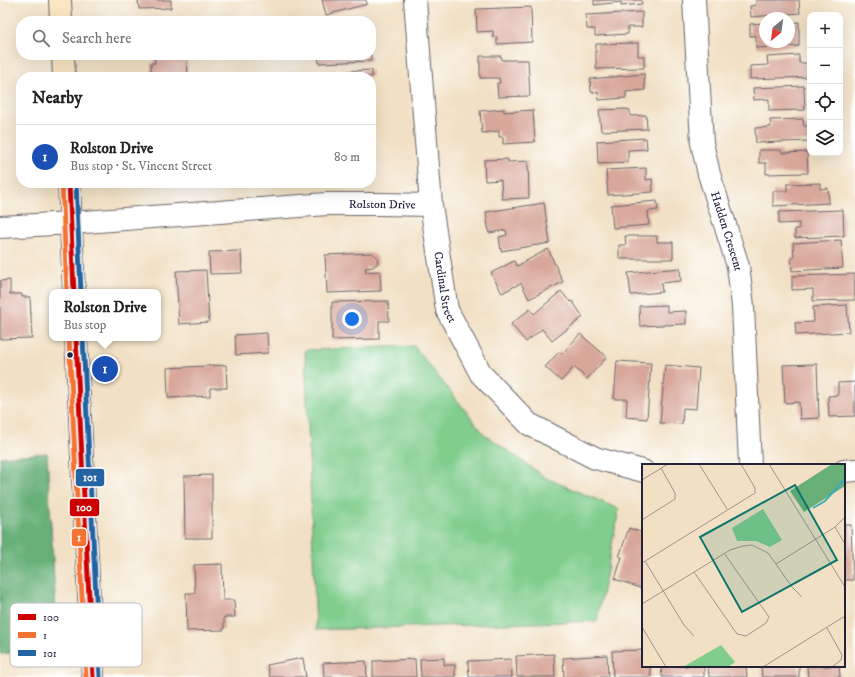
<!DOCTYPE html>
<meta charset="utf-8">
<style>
:root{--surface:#fff;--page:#f6f6f6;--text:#222;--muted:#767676;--line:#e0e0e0;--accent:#1f6fb2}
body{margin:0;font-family:"IM FELL DW Pica",serif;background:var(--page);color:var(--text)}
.controls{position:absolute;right:12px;top:12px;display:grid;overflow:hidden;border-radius:8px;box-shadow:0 4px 16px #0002}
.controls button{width:36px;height:36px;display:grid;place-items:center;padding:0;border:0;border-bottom:1px solid var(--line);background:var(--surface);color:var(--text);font:20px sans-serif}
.compass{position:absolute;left:759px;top:12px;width:36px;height:36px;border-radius:50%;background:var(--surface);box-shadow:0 4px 16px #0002;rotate:209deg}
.you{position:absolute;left:352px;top:319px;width:14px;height:14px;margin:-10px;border:3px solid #fff;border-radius:50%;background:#1a73e8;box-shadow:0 0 0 6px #1a73e833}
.badge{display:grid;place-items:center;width:26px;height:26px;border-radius:50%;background:var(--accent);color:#fff;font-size:13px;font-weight:700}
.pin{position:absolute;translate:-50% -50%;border:2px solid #fff;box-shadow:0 1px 4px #0006}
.popup{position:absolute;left:49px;top:289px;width:112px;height:52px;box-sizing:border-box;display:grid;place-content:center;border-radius:8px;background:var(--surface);filter:drop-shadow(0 1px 3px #0005);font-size:13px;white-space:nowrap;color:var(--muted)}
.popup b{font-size:15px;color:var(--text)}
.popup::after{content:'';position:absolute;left:50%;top:100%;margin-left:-8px;border:8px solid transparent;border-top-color:var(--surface)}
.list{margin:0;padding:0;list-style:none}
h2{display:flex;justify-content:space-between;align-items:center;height:52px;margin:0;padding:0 16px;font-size:17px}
h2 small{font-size:13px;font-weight:400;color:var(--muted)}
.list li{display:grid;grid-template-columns:26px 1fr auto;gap:12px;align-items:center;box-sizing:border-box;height:64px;padding:0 16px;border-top:1px solid var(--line)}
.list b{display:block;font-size:15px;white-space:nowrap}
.list p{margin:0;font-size:13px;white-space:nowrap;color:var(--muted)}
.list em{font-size:13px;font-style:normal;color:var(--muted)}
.icon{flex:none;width:22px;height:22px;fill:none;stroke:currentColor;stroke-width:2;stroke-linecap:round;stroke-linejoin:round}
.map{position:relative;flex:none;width:855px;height:677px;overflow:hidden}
.search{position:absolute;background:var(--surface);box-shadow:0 4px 16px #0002;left:16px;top:16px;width:360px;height:44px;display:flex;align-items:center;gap:10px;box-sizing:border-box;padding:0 14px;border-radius:16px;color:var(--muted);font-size:15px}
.panel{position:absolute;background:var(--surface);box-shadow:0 4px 16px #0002;left:16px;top:72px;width:360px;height:116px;border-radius:16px}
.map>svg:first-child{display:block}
.green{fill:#80cd8c;stroke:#517864}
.forest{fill:#68b078;stroke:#45695a}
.building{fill:#d8a79a}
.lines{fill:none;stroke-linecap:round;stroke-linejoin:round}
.minor-casing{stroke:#6a646b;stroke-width:24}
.secondary-casing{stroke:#6a646b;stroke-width:24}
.minor{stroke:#fff;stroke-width:22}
.secondary{stroke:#fbe6c4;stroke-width:22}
.bus-1-casing{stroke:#fff;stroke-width:8}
.bus-2-casing{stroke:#fff;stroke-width:8}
.bus-3-casing{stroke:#fff;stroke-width:8}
.bus-1{stroke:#c00;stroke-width:5}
.bus-2{stroke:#f47333;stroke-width:5}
.bus-3{stroke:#2464a2;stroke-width:5}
.bus-dot{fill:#22223b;stroke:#fff;stroke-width:1.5}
.labels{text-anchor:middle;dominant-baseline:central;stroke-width:3.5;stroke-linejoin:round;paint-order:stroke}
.street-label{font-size:12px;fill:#22223b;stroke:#fff}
.inset-river{fill:none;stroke:#3dabbc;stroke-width:2}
.inset-road{fill:none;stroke:#9e948d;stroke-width:1}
.view{fill:#0f766e;fill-opacity:0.15;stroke:#0f766e;stroke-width:2}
.inset-edge{fill:none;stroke:#22223b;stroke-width:2}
.key{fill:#fff;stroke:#bdbdc4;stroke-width:1}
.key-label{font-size:11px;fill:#22223b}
.line-badge{stroke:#fff;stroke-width:1.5}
.badge-label{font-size:11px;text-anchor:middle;font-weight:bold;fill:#fff}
</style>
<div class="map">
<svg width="855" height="677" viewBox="0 0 855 677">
<rect width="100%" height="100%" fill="#fff"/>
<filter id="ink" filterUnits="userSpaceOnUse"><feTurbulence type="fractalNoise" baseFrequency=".025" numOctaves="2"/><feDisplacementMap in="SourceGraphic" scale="8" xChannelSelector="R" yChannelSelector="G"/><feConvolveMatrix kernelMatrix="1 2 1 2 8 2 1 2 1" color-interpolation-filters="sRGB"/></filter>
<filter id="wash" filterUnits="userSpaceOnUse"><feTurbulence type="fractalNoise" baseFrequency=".012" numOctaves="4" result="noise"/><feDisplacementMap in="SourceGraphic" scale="16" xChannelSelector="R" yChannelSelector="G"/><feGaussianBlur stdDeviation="0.9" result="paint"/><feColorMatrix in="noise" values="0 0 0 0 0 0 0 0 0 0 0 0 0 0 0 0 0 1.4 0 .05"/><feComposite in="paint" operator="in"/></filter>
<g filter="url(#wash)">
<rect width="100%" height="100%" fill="#f1e0c3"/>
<path class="green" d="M414,346L484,434L546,478L619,509L597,621L316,630L305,350Z"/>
<path class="forest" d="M47,453L58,650L0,654V457Z"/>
<g id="blocks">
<path class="building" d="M138,0H171V8L139,9Z
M322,0H366L367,4L326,15Z
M594,0H641L642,4L621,6V2L594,5Z
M756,0H799L800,13L751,17L750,6L756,5Z
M531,7L532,42L497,44V37H493V31L477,32L476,9Z
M642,12V27H628V34L595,36V29H587L586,15Z
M799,22V46L756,48V36H750V24L765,23V42H789V23Z
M638,43V56H644V68L596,69V44Z
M154,55H187L188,77H151V63H155Z
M318,55H371V61L319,63Z
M799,55V63H808L809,77L750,79V66L768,65L767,57Z
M480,56H501L502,60H528L530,96L498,97L497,83H500L499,78H480Z
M372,70V77H344V76L349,75V71Z
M644,74L645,90L626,92V98L599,100L598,92H591L590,79Z
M804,86L805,110L769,111V99L754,100L753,88Z
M504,109V112L533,110L535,142L503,144V137H499V131L482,133L480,111Z
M626,109L630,110V116L646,115L647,129L601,131L599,110Z
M803,119L804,126H810V141L756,143L755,128L771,127L770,120Z
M646,138L647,149L628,150V162L598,164L597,141Z
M759,150H781L782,153L807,152L808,173L766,174V163H759Z
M508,159V162L528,161L529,198L502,199L501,180L485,181L484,160Z
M646,168V180L652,179L653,192L608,195L606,170Z
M820,183V189L828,188L829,203L773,206V191H787V184Z
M657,201L658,210L648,211L649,225L613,228L611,205Z
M544,203L550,243L501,251L499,237L507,235L506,230L489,233L486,212Z
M843,210L844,236L795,238V229H799V223L779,224V212Z
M625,236H657V242H673V259H619V245H626Z
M841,240L843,268L792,271L791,258H794L793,243Z
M548,249L563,282L529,299L521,283L502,293L491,273L514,261L517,266Z
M241,251L242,273L210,274L209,252Z
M372,253L377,257L378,263L373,267L365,268L366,272L380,271L381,291L327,293L325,255Z
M680,268L681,281L661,283L662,292L631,295L628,273Z
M206,270L209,322L179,324L176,271Z
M855,274V300L813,301V289L792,290V276Z
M10,280V294H22V297H30L32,338L0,339V281Z
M561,291L569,301L573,302L583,317L552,341L542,329L526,342L511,324L530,309L534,314Z
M388,301L389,321H379V339L332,340V302Z
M667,305V312L686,311V324L640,326L639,306Z
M847,305L849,332L796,335L795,323L814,322L813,307Z
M267,333L268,353L236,355L235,335Z
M580,334L607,357L587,379L574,367L561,381L545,367L559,352L562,354Z
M617,361L651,363L647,419L626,417L627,399H614Z
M817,364L819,418L800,419L799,402L785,403L783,365Z
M226,365L227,388H210V396L168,398L167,368Z
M665,365L699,368L696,409L683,408L682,424L660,423Z
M855,382V416L829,417L828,396L838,395V383Z
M212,475V538H185L184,476Z
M844,525H851L853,580H844Z
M629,528L643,533V589L615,579L622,557H619Z
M222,564L223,600H234L235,617H224V630L187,631L186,593H195L194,565Z
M643,650V666H650L651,677H613L612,651Z
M554,654L555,677H517L516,656Z
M607,655L608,677H564L563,658Z
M303,658L306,677H270L267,665Z
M444,658V665H455V677H421L420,659Z
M415,659L416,677H373V661Z
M511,659L512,677H469L468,661Z
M366,661L367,677H324L323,663Z
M661,666H704V677H662Z
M708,666H746L747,677H709Z
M761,666H799V677H762Z
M807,666H839L840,677H808Z"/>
</g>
</g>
<g filter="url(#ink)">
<use href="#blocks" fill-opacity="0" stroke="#6a646b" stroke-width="1"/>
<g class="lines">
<g class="minor-casing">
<g id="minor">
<path id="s1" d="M415,0L431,205L447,310L481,374L529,424L595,458L643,471"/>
<path id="s2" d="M694,0L702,143L709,174L738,266L743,306L750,465"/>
<path id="s3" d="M0,227L71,223L327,204H379L431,205"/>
<path d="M844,471L855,470"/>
</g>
</g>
<g class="secondary-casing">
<path id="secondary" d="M60,0L61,21
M63,55L64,77
M69,183L74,292
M76,338L93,677"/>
</g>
<use href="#minor" class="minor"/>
<use href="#secondary" class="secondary"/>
<g class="bus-1-casing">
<path id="bus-1" d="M69,183L74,292
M76,338L93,677"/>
</g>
<g class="bus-2-casing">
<path id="bus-2" d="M62,183L67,292
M69,338L86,677"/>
</g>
<g class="bus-3-casing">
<path id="bus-3" d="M76,183L81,292
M83,338L100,677"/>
</g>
<use href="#bus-1" class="bus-1"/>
<use href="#bus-2" class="bus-2"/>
<use href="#bus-3" class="bus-3"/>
</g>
</g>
<circle class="bus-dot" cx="70" cy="355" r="3.5"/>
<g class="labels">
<g class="street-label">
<text stroke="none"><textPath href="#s3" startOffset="383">Rolston Drive</textPath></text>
<text stroke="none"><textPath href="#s2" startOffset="235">Hadden Crescent</textPath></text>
<text stroke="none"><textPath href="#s1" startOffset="289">Cardinal Street</textPath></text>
</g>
</g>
<g transform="translate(642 464)">
<rect width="203" height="203" fill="#f1e0c3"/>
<path d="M121,45L140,76L128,83L114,77H95L90,64ZM79,181L93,198L86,203H41Z" fill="#80cd8c"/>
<path d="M190,0H203V22L162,48L148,27Z" fill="#68b078"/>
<path class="inset-river" d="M171,44L183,37L203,15"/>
<path class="inset-road" d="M57,0L85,45M127,0L203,123M0,16L26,0M0,56L33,35V29L19,4M193,63L203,80M3,97L42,161L52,172M0,99L113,29V24L99,0M134,100L193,63L203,53M52,108L95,170L104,172L124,159L127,153L82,89M0,140L88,86L101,82L110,81L126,89L150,123L160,133M0,163L24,203M185,164L200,191L199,196L190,203M121,203L203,152"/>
<path class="view" d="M153,21L195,96L100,148L58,73Z"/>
<rect width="203" height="203" class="inset-edge"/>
</g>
<rect x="10" y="603" width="132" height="64" rx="6" class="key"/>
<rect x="18" y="614" width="18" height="6" fill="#c00"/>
<rect x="18" y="632" width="18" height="6" fill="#f47333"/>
<rect x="18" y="650" width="18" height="6" fill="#2464a2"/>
<g class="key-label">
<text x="43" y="621">100</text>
<text x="43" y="639">1</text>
<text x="43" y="657">101</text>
</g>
<g class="line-badge">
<rect x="75" y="468" width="30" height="19" rx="4" fill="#2464a2"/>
<rect x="69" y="498" width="31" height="19" rx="4" fill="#c00"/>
<rect x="71" y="528" width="16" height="19" rx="4" fill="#f47333"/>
</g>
<g class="badge-label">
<text x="90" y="481">101</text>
<text x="84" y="511">100</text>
<text x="79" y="541">1</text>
</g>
</svg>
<div class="controls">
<button>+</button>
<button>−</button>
<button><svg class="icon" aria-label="locate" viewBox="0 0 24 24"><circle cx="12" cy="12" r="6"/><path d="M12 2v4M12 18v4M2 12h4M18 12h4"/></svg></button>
<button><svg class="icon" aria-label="layers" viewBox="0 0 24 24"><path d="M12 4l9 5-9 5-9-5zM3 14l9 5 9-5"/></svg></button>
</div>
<svg class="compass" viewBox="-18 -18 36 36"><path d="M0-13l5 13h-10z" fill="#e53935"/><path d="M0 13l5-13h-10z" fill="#767676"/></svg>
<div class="you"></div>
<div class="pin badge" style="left:105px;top:369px;background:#1a4fb4">1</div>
<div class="popup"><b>Rolston Drive</b>Bus stop</div>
<div class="search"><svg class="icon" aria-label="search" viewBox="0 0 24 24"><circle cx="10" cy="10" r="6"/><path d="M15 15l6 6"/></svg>Search here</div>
<section class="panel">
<h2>Nearby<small></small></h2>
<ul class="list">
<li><span class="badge" style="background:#1a4fb4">1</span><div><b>Rolston Drive</b><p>Bus stop · St. Vincent Street</p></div><em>80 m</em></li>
</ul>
</section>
</div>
